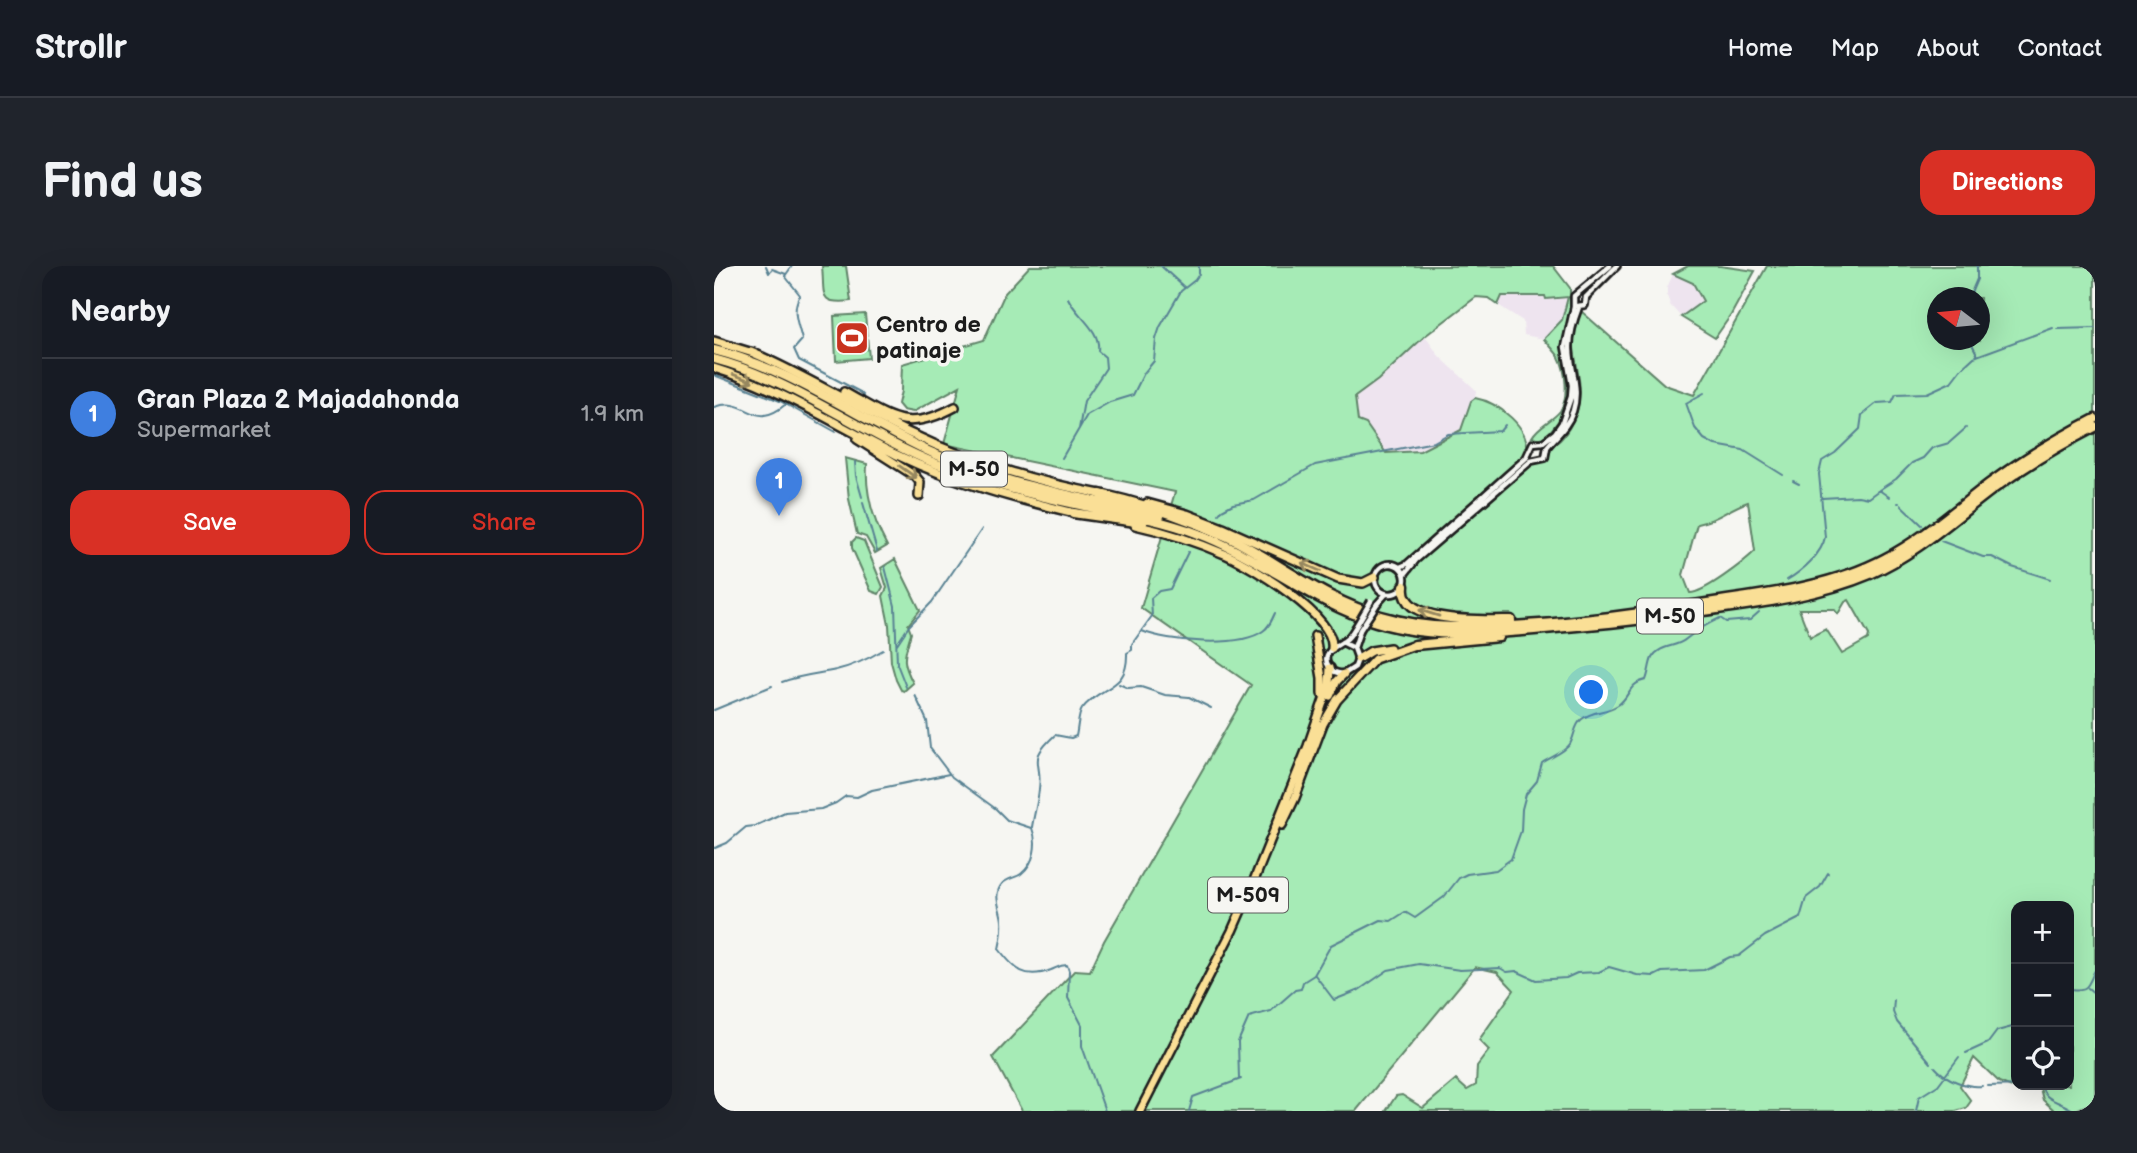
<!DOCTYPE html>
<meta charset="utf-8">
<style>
:root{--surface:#171b24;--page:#20242c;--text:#f1f3f6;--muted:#9ea1a6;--line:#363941;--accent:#d93025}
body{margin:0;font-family:"Balsamiq Sans",sans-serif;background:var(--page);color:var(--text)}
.controls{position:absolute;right:21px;bottom:21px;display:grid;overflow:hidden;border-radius:14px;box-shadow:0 7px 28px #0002}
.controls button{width:63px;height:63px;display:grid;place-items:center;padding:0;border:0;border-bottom:2px solid var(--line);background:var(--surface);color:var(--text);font:35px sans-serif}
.compass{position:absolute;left:1213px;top:21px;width:63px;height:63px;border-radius:50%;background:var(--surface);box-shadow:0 7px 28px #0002;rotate:286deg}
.you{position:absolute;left:878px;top:427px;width:24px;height:24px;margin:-18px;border:5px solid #fff;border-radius:50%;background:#1a73e8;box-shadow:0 0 0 10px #1a73e833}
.badge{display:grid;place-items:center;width:46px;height:46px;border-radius:50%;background:var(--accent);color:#fff;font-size:23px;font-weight:700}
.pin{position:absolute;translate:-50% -58px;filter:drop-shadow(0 2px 4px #0008)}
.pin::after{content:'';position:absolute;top:37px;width:24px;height:21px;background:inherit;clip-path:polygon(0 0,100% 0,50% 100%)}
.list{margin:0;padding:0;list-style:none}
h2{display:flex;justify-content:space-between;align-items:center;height:91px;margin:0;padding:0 28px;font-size:30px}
h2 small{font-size:23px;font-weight:400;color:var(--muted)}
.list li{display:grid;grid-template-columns:46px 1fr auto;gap:21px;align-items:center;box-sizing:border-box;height:112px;padding:0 28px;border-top:2px solid var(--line)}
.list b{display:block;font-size:26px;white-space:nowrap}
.list p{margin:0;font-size:23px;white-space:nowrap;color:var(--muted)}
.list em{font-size:23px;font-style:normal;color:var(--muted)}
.actions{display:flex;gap:14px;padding:21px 28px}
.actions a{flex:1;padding:16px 0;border:2px solid var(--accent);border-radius:21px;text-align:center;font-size:24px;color:var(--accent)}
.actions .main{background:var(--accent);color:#fff}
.icon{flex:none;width:38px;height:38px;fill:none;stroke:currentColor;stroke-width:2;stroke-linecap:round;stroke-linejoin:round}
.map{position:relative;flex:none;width:1381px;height:845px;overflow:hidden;border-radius:21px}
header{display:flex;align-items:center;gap:42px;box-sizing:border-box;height:98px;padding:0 35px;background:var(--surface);border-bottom:2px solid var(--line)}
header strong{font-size:33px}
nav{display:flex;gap:38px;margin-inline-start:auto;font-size:24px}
.intro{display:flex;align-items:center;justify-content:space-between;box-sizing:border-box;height:168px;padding:0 42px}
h1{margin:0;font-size:49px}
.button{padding:18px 32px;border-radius:21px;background:var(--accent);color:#fff;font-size:24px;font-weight:700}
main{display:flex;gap:42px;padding:0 42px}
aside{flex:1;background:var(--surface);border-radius:21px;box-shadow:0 7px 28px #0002}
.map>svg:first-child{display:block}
.built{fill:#eee4ef}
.green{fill:#a6ebb6;stroke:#618469;stroke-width:2;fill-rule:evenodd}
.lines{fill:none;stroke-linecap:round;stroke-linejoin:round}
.stream{stroke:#598293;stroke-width:2}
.tertiary-casing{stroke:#1c1c1c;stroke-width:10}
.trunk-casing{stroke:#1c1c1c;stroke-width:12}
.motorway-casing{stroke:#1c1c1c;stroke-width:13}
.tertiary{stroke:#f6f6f2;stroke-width:4.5}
.trunk{stroke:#fadf96;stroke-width:7}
.motorway{stroke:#fadf96;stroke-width:8}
.tertiary-bridge-casing{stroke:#1c1c1c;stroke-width:10;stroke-linecap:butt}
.tertiary-bridge{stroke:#f6f6f2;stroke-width:4.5}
.oneway{stroke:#96875f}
.labels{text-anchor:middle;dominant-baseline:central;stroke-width:7;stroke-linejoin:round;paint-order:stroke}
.shield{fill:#f6f6f2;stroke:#5d5d5c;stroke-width:2}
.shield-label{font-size:21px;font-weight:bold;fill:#1c1c1c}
.poi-label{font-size:23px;font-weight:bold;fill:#1c1c1c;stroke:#f6f6f2;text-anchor:start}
</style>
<header>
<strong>Strollr</strong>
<nav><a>Home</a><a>Map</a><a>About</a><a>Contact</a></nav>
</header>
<div class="intro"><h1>Find us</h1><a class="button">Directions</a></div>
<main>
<aside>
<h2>Nearby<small></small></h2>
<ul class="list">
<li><span class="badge" style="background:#3f7fe0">1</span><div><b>Gran Plaza 2 Majadahonda</b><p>Supermarket</p></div><em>1.9 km</em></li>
</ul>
<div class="actions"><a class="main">Save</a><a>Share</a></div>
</aside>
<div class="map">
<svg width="1381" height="845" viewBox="0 0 1381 845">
<rect width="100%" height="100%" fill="#f6f6f2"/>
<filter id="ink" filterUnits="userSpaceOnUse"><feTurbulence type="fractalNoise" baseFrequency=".0143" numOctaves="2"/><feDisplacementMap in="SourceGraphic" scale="14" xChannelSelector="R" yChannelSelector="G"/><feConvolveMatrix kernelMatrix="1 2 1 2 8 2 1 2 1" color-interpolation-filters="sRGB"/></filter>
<g filter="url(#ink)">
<path class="built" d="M959,8L979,17L989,36L967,51L956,39L953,29V22Z
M787,30H831L832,33L855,31L848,54L830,73L810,69L809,55L784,39Z
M711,70L725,90L762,124L761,132L757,135L747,164L706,185L672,187L644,155L641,131L664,114Z"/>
<path class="green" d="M108,0H132L137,35C103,39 111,28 108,0Z
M316,0H839L856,22V43L848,80L854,129L849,149L830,173L818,171C825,159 838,155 846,145C855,132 852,104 845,91C841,85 835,79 830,73L848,54L854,31L832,33L831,30H788L784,39L774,32L762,31L711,70L664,114L641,131L644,155L652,158L672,187L706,185L747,164L757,135L761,132C784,136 817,162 813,187L807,193L814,201L834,191C836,188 836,184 837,181C840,177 842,178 846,174C855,165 863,149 865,136C870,103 849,79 867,45L951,119L980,129L1053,0H1381V836L1359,845H1341L1329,834L1326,822L1322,819L1305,824L1285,816L1260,792L1246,820L1257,835L1252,842L1242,845H672L682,830L688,829L709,842L742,814L753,824L762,819L763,800L775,784L765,774L800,724L783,706L761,701L642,845H308L279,791L361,704L376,705L390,675L537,419L427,342L461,226L230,178L246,120L199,146L189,144L184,138L187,125L188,98L270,74L291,27ZM1224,32H1266V74H1224ZM1034,236L1041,285C1030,296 990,327 976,327L969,309L983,258C1005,254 1013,243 1034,236ZM1135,334L1155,369L1154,373L1128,388L1112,363L1096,371L1085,343H1120L1124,348L1131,336ZM1302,640H1355V819H1302Z
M974,0H1006L1041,5L1017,49L1001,72L967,51L989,35L979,17L959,8Z
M151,48L155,92L122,95L120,50Z
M131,192L153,198C151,228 159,254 173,280L161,287L152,271L143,268L135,233Z
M142,272L150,275L169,321L165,328L157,325L138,282V276Z
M181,293L206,344L194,359L197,367C190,391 187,394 199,417L190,425L187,424L182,414L177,396L175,359L169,330L173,322L167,302Z"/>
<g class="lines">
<path class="stream" d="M52,0L55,7L58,3L72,8
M78,0L71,10L86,29C77,45 84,57 88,74L80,83L85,94L146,126L150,130V135
M447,0L471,22
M354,32C362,50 387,63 384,85L391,91L392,102L370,135L365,163
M1255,32L1263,13V0
M1343,63L1381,62
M1256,74L1263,88
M0,109L66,135L122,166
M990,127L972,137L981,162L990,173L1001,179L1029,184L1069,209
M0,141C35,129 38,167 72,138
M348,192L373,149L396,136L419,129L430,107L440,95L442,73L446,61L467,25L481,14L485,8V0
M141,196L142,210L148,231
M1079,215L1085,218
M1165,224L1182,213L1198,197L1209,192L1218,182L1235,177L1252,162
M1108,232L1144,230L1154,232L1165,224L1175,231
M149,237L163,285
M1184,237H1185
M1187,239L1208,259
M505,248L508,244L519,238L540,234L601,199L720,176L734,168L786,165L791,159
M1210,261L1211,262
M1227,275L1269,291H1278L1298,301L1336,313
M171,301L181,340L183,398L192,421
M1073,314C1088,305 1108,288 1111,271L1105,208L1108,195L1121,187L1146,163L1148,149L1163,137L1178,136L1182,128L1213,127L1237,116L1247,103L1260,91L1339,62
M428,365C453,376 526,382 549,365C555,361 558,354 561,347
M183,378L195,360L218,336L268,263
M68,416C86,409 103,408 122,404C139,400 154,393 169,384
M405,418L414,422L427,421L451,429L475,431L497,442
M201,429L213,455L216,482L238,511L282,543L293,554L317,562
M0,444L58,420
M318,561C320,548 324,535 325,523C329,493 312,496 341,469L357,472L362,470C364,462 364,449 368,443C387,418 414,425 413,387L418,384V378L438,350L437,332L445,325L456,323L474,286
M318,562C324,577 321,597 307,608C302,612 293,612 288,618C278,630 287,642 288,655C289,665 287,674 285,683C301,704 311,714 337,704C344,701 346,699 353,699L355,705L354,732L368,759V780L391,845
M1,582L13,577L32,561L41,560L71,546L107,543L122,537L132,530L143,531L158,524L235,508
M601,709L620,734L645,724L674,704L705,698L746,704L786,702L793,706L802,705L822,714L852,712L863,707L885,706L895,701L923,709L940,710L948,706L990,704L1016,691L1025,690L1051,670L1086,652L1092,632L1106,621L1114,607
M1374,722L1381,728
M1355,723C1375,725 1373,721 1381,704
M1180,734L1179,746L1183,756L1217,797
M1252,787L1274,777L1283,765L1302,760
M1221,801C1231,813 1253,822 1268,820
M1328,819C1329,836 1348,835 1360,845
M1273,820L1311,819
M475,845L479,831L527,813H525L524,776L535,751L557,745L581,724L587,723L589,716L600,709L617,679L667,654L677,655L691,646L701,652L730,631L745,612L753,608L782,604L797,593L807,565L808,543L812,528L823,515L828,497C837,491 851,486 856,478C861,470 860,459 868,453C879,444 892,447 904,439C917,430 913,418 932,414C935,407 935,399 938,392C946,378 962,382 972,373C983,364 993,358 1006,352L1012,356L1036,354L1045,346
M1202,845L1205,831L1224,819L1245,791"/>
<g class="tertiary-casing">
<path id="tertiary" d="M872,31L903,0
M863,40L871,39L872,31
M829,176L841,167L848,157L857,131L858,119L851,81L860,41V30L896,0
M833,181C843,169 854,160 859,145C866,123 857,106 856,84C855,69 860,54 865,41
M661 313a15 15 0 1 1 30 0a15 15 0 1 1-30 0Z
M686,301L693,298L812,192L819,177L829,176
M691,308L702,294L817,195L831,192L833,181
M663,338L672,328
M628,376L640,382L644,393L641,401L630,408C624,407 619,407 615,401C606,387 621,381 630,375C635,372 638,367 641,362
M640,382L646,364"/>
</g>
<g class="trunk-casing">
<path id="trunk" d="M0,75L39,87
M37,86C91,109 140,140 193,166C255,196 323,216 391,229
M0,102C68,123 120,158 183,189C242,217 302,233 365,248
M130,126C176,151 191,168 241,141
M143,173L201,210L206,216L205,230
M433,237L473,248L509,262L624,313L649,317L661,311
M421,259C453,266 483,276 513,289C539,301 622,351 618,382
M601,370L608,412V428
M644,393L657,385L676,382
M616,430L623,415L630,408
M568,559L581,532L609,458L623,434L661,393L701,379
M426,845L518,665L539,617L594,480L615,419L616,402"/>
</g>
<g class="motorway-casing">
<path id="motorway" d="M0,84C80,104 147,155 221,188C293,220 370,231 446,250
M0,93C80,114 146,167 223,198C269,216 317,229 366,239C405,247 445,253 482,267C546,290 598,337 662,356C720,374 781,368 841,362C888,358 935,353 982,346C1039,338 1102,331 1156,308C1202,288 1239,253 1279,223C1311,200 1346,179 1381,161
M386,228C430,238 473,252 514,271C565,296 611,335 667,350C691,357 716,361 741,361C825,362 911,350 993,337C1052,328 1117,321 1170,293C1209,273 1241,244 1275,218C1309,193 1344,172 1381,153
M359,247L429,257
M690,320C685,359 772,354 797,354
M701,379L785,371"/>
</g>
<use href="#tertiary" class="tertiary"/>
<use href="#trunk" class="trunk"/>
<use href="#motorway" class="motorway"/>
<g class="tertiary-bridge-casing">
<path id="tertiary-bridge" d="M641,362L657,335
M646,364L663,338"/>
</g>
<use href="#tertiary-bridge" class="tertiary-bridge"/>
</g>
<defs><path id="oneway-shaft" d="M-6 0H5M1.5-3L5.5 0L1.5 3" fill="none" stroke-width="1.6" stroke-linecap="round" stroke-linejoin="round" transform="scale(1.75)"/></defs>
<g class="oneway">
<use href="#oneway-shaft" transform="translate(29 112) rotate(20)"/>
<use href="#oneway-shaft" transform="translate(194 206) rotate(35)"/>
<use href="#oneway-shaft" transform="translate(597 301) rotate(-156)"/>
<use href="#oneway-shaft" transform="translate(715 347) rotate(-163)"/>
</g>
</g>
<defs>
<g id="stadium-square" transform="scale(1.75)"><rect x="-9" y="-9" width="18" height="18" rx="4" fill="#c8321e" stroke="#f6f6f2"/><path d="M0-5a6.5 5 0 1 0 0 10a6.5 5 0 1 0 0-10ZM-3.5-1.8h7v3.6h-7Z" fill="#fff"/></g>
</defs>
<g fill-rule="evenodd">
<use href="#stadium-square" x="138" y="72"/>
</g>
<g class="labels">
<g class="shield">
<rect x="227" y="185.5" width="66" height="35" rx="5"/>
<rect x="923" y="332.5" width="66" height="35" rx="5"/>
<rect x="494" y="611.5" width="80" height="35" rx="5"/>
</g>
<g class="shield-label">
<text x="260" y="203">M-50</text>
<text x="956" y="350">M-50</text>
<text x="534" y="629">M-509</text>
</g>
<g class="poi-label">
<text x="162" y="59">Centro de<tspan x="162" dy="26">patinaje</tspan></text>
</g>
</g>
</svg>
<div class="controls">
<button>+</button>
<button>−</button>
<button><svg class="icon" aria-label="locate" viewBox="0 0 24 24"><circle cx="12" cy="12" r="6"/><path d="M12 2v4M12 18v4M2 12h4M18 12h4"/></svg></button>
</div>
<svg class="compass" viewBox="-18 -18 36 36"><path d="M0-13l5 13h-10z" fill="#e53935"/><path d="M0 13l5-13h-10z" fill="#9ea1a6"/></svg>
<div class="you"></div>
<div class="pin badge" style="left:65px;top:250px;background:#3f7fe0">1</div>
</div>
</main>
